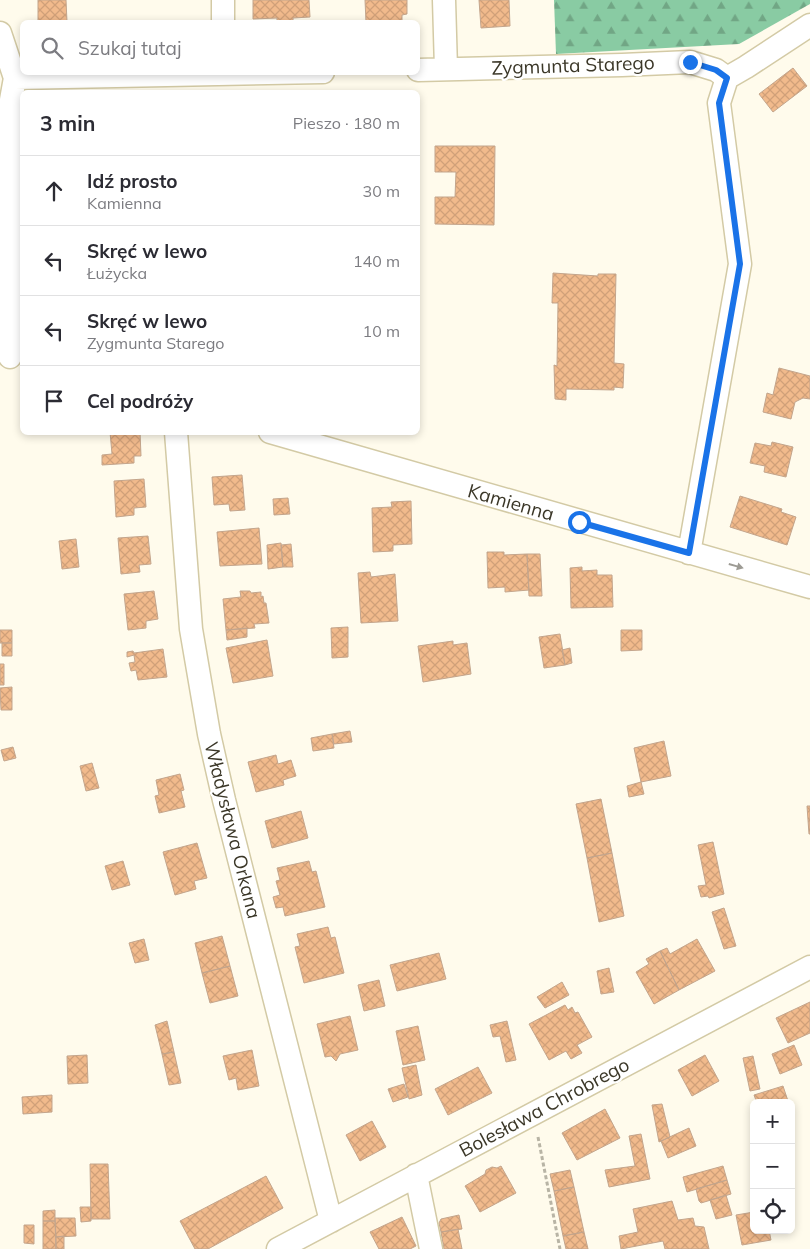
<!DOCTYPE html>
<html lang="pl">
<meta charset="utf-8">
<style>
:root{--surface:#fff;--page:#f7f7f7;--text:#2b2b33;--muted:#7c7c81;--line:#e1e1e2}
body{margin:0;font-family:Mulish,sans-serif;background:var(--page);color:var(--text)}
.controls{position:absolute;right:15px;bottom:15px;display:grid;overflow:hidden;border-radius:8px;box-shadow:0 2px 8px #0003}
.controls button{width:45px;height:45px;display:grid;place-items:center;padding:0;border:0;border-bottom:1px solid var(--line);background:var(--surface);color:var(--text);font:25px sans-serif}
.stop{position:absolute;width:15px;height:15px;margin:-11px;border:4px solid #1a73e8;border-radius:50%;background:#fff}
.stop.end{background:#1a73e8;border-color:#fff;box-shadow:0 1px 5px #0008}
.list{margin:0;padding:0;list-style:none}
h2{display:flex;justify-content:space-between;align-items:center;height:65px;margin:0;padding:0 20px;font-size:21px}
h2 small{font-size:16px;font-weight:400;color:var(--muted)}
.list li{display:grid;grid-template-columns:32px 1fr auto;gap:15px;align-items:center;box-sizing:border-box;height:70px;padding:0 20px;border-top:1px solid var(--line)}
.list b{display:block;font-size:19px;white-space:nowrap}
.list p{margin:0;font-size:16px;white-space:nowrap;color:var(--muted)}
.list em{font-size:16px;font-style:normal;color:var(--muted)}
.icon{flex:none;width:28px;height:28px;fill:none;stroke:currentColor;stroke-width:2;stroke-linecap:round;stroke-linejoin:round}
.map{position:relative;flex:none;width:810px;height:1249px;overflow:hidden}
.search{position:absolute;background:var(--surface);box-shadow:0 2px 8px #0003;left:20px;top:20px;width:400px;height:55px;display:flex;align-items:center;gap:12px;box-sizing:border-box;padding:0 18px;border-radius:8px;color:var(--muted);font-size:19px}
.panel{position:absolute;background:var(--surface);box-shadow:0 2px 8px #0003;left:20px;top:90px;width:400px;height:345px;border-radius:8px}
.map>svg:first-child{display:block}
.forest{fill:url(#forest-firs)}
.building{fill:url(#building-cross-hatch);stroke:#c3a58c}
.lines{fill:none;stroke-linecap:round;stroke-linejoin:round}
.minor-casing{stroke:#d3caa5;stroke-width:25}
.path{stroke:#b8b4a5;stroke-width:3;stroke-dasharray:4 2.5;stroke-linecap:butt}
.minor{stroke:#fff;stroke-width:22}
.oneway{fill:#9d9b94}
.route{stroke:#1a73e8;stroke-width:6}
.labels{text-anchor:middle;dominant-baseline:central;stroke-width:4.5;stroke-linejoin:round;paint-order:stroke}
.street-label{font-size:19px;fill:#3b3728;stroke:#fff}
</style>
<div class="map">
<svg width="810" height="1249" viewBox="0 0 810 1249">
<defs>
<pattern id="forest-firs" width="22" height="20" patternUnits="userSpaceOnUse" patternTransform="scale(1.25)"><rect width="22" height="20" fill="#89cba3"/><path d="M5 1l3.5 6h-7zM16 11l3.5 6h-7z" fill="#71a685"/></pattern>
<pattern id="building-cross-hatch" width="8" height="8" patternUnits="userSpaceOnUse" patternTransform="scale(1.25)"><rect width="8" height="8" fill="#f1ba8c"/><path d="M0 0l8 8M0 8l8-8" fill="none" stroke="#d0a079"/></pattern>
</defs>
<rect width="100%" height="100%" fill="#fffbec"/>
<path class="forest" d="M554,0H810V4L739,44L556,54Z"/>
<path class="building" d="M38,0H66L67,22H38Z
M253,0H309L310,17L293,18V22H277V18L253,19Z
M365,0H407V14L402,15V22H366Z
M479,0H509L510,26L481,28Z
M793,68L807,86L773,112L759,94Z
M435,146H495L494,225L435,224V197H455L456,172H435Z
M553,273L598,276V274H616L614,363L624,364L623,388L614,387V390L566,389V400L555,399L554,365L557,366L558,303H552Z
M779,368L810,376V399L803,398L795,402L791,419L763,412L767,393L773,395Z
M110,432H140L141,456H134V463L102,465V455L112,454Z
M772,442L793,447L786,477L764,472L765,466L750,463L755,443L771,446Z
M242,475L245,510L230,511L229,504L214,505L212,477Z
M144,479L146,507L134,508V515L116,517L114,481Z
M740,496L782,509L781,512L796,517L787,545L730,527Z
M288,498L290,514L274,515L273,499Z
M411,501L412,544L393,545V551L373,552L372,508L392,507L391,502Z
M259,528L262,564L220,566L217,532Z
M148,536L151,564L139,565L140,572L121,574L118,538Z
M76,539L79,567L62,569L59,541Z
M281,543L283,567L268,569L267,545Z
M291,544L293,567H283L281,545Z
M487,552H504V555L527,554L529,590L505,592V587L488,588Z
M527,554H540L542,596H529Z
M582,567V571L597,570V575H612L613,607L571,608L570,568Z
M370,572L371,577L395,574L398,621L361,623L358,573Z
M154,591L158,619L146,621V628L128,630L124,594Z
M240,591H250L251,593L261,592V597L263,596L264,603H266L269,623L254,624L255,628L226,630L223,599L241,597Z
M348,627V657L332,658L331,628Z
M247,628V637L227,640L226,630Z
M0,630H12V643H0Z
M621,630H642V650L621,651Z
M560,634L565,665L544,668L539,637Z
M267,640L273,676L233,683L226,648Z
M453,641V645L467,643L471,674L423,682L418,646Z
M2,643H12V656H2Z
M570,648L572,663L565,665L562,650Z
M163,649L167,677L138,680L136,670L131,671L129,663L135,662L134,655L127,657V652L133,651L134,653Z
M0,664H4V685H0Z
M12,687V710H1L0,688Z
M350,731L352,742L334,744L332,734Z
M332,734L334,748L313,751L311,738Z
M664,741L671,776L641,782L634,748Z
M13,747L16,758L4,761L1,750Z
M276,755L278,764L291,760L296,776L283,780L284,785L256,792L248,762Z
M92,763L99,788L86,791L80,766Z
M180,774L184,790L181,791L185,807L159,813L155,796L159,795L156,780Z
M641,782L644,794L629,797L627,786Z
M601,799L612,853L587,858L576,804Z
M807,806H810V834H809Z
M301,811L308,838L272,848L265,821Z
M713,842L724,894L709,898L708,896L701,897L698,886L706,885L698,845Z
M197,843L207,878L194,881L196,889L175,895L163,852Z
M612,853L624,916L599,922L587,858Z
M123,861L130,885L112,890L105,866Z
M309,861L312,872L316,871L325,907L285,916L283,907L276,908L273,897L280,895L276,881L280,880L277,868Z
M724,908L736,946L724,949L712,912Z
M328,927L331,938L335,937L344,973L304,983L295,947L300,946L297,934Z
M222,936L230,966L202,973L195,943Z
M144,939L149,960L135,963L129,943Z
M697,939L715,971L679,990L660,951L667,948L670,954Z
M660,951L679,990L654,1004L636,972L649,964L646,959Z
M439,953L446,979L397,991L390,965Z
M230,966L238,996L210,1003L202,973Z
M609,968L614,992L601,994L597,971Z
M379,980L385,1006L364,1011L358,985Z
M562,982L569,995L545,1008L537,997Z
M810,1002V1033L788,1043L776,1018Z
M565,1005L568,1010L572,1007L575,1013L578,1012L592,1037L577,1045L582,1053L571,1059L566,1051L549,1060L529,1024Z
M350,1016L358,1050L340,1054L336,1061L331,1056L325,1057L317,1024Z
M167,1021L174,1052L162,1054L155,1025Z
M507,1021L516,1060L506,1062L500,1036L493,1037L490,1025Z
M418,1026L425,1060L403,1065L396,1031Z
M794,1045L802,1065L780,1074L772,1054Z
M252,1050L259,1086L238,1090L236,1078L229,1080L223,1056Z
M174,1052L181,1083L169,1085L162,1054Z
M87,1055L88,1083L68,1084L67,1056Z
M705,1055L719,1081L692,1096L678,1070Z
M753,1056L760,1089L750,1091L743,1058Z
M416,1065L422,1095L409,1099L402,1068Z
M478,1067L492,1093L448,1115L435,1089Z
M404,1084L408,1097L393,1102L388,1089Z
M783,1086L788,1101L757,1103L754,1095Z
M52,1095V1112L23,1114L22,1097Z
M662,1104L670,1137L659,1142L652,1105Z
M605,1109L620,1138L577,1160L562,1133Z
M372,1121L386,1147L360,1161L346,1135Z
M689,1128L696,1146L668,1158L661,1141Z
M641,1134L650,1179L609,1187L605,1170L635,1166L629,1136Z
M90,1164H108L110,1219H91Z
M501,1166L516,1193L480,1212L465,1186L485,1174L486,1170L492,1167L497,1168Z
M723,1166L727,1180L687,1192L683,1177Z
M570,1170L574,1187L554,1191L550,1174Z
M266,1176L283,1208L208,1249H195L180,1221Z
M727,1180L731,1194L701,1203L699,1201L696,1189Z
M574,1187L584,1232L563,1236L554,1191Z
M726,1195L732,1215L716,1219L710,1200Z
M672,1201L678,1220L693,1218L695,1226L704,1227L709,1249H665L663,1241L621,1249L619,1236L638,1232L633,1209Z
M80,1207H91V1221L81,1222Z
M55,1210V1221H43V1211Z
M754,1212V1230H769L771,1240L742,1245L736,1215Z
M459,1215L462,1229L441,1232L439,1223L441,1219Z
M402,1217L416,1246L410,1249H379L370,1232Z
M55,1218H75L76,1236L56,1237Z
M43,1221H55L56,1249H43Z
M24,1225H34V1244L24,1243Z
M458,1229L462,1249H444L441,1232Z
M584,1232L588,1249H566L563,1236Z
M64,1236V1249H56V1237Z"/>
<g class="lines">
<g class="minor-casing">
<path id="minor" d="M223,0V22
M444,0L446,69
M0,33L15,78L11,100L10,357
M418,70L622,65L690,62L716,70L727,78
M15,78L323,72
M176,432L191,629L209,734L224,800L331,1221
M270,432L810,587
M689,553L740,264L719,103L727,78L746,67L810,25
M416,1175L431,1249
M278,1249L810,967"/>
</g>
<path class="path" d="M538,1137L560,1249"/>
<use href="#minor" class="minor"/>
</g>
<defs><path id="oneway-solid" d="M-6-.8H1V-3.2L6.5 0L1 3.2V.8H-6Z" transform="scale(1.25)"/></defs>
<use class="oneway" href="#oneway-solid" transform="translate(736 566) rotate(16)"/>
<g class="lines">
<path class="route" d="M579,522L689,553L740,264L719,103L727,78L716,70L690,62"/>
</g>
<g class="labels">
<g class="street-label">
<text transform="translate(573 65) rotate(-2)">Zygmunta Starego</text>
<text transform="translate(511 502) rotate(16)">Kamienna</text>
<text transform="translate(233 830) rotate(76)">Władysława Orkana</text>
<text transform="translate(544 1107) rotate(-28)">Bolesława Chrobrego</text>
</g>
</g>
</svg>
<div class="controls">
<button>+</button>
<button>−</button>
<button><svg class="icon" aria-label="locate" viewBox="0 0 24 24"><circle cx="12" cy="12" r="6"/><path d="M12 2v4M12 18v4M2 12h4M18 12h4"/></svg></button>
</div>
<div class="stop" style="left:579px;top:522px"></div>
<div class="stop end" style="left:690px;top:62px"></div>
<div class="search"><svg class="icon" aria-label="search" viewBox="0 0 24 24"><circle cx="10" cy="10" r="6"/><path d="M15 15l6 6"/></svg>Szukaj tutaj</div>
<section class="panel">
<h2>3 min<small>Pieszo · 180 m</small></h2>
<ul class="list">
<li><svg class="icon" aria-label="ahead" viewBox="0 0 24 24"><path d="M12 20V5M6 11l6-6 6 6"/></svg><div><b>Idź prosto</b><p>Kamienna</p></div><em>30 m</em></li>
<li><svg class="icon" aria-label="left" viewBox="0 0 24 24"><path d="M17 20v-9H6M10 6l-5 5 5 5"/></svg><div><b>Skręć w lewo</b><p>Łużycka</p></div><em>140 m</em></li>
<li><svg class="icon" aria-label="left" viewBox="0 0 24 24"><path d="M17 20v-9H6M10 6l-5 5 5 5"/></svg><div><b>Skręć w lewo</b><p>Zygmunta Starego</p></div><em>10 m</em></li>
<li><svg class="icon" aria-label="arrive" viewBox="0 0 24 24"><path d="M6 21V4h12l-3 4 3 4H6"/></svg><div><b>Cel podróży</b></div></li>
</ul>
</section>
</div>
